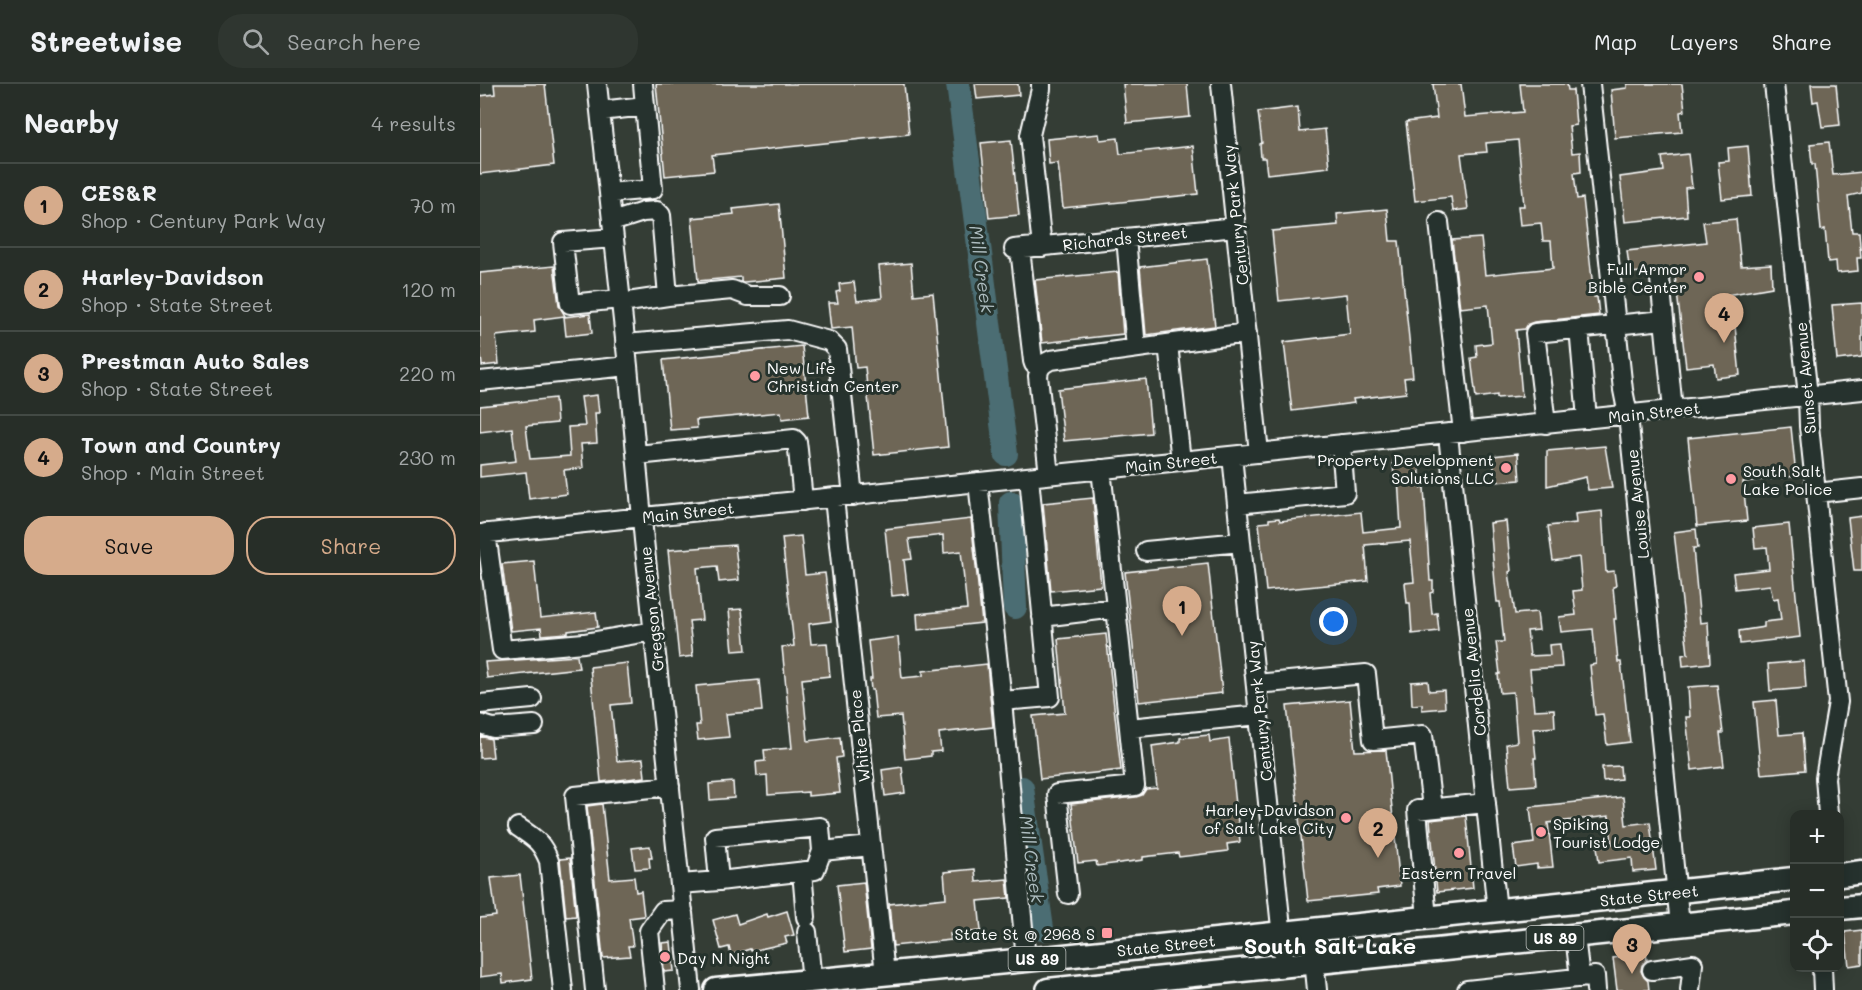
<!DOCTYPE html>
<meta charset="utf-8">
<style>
:root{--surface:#272e28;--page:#2f3630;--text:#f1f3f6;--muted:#a4a8a8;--line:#434a45;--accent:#d6ab8b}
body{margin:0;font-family:Mali,sans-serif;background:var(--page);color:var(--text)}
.controls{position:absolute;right:18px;bottom:18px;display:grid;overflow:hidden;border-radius:12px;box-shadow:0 3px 15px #0003}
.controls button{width:54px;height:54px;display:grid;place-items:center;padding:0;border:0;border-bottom:2px solid var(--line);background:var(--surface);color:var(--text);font:30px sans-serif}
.you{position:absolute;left:854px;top:538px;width:21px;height:21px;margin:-15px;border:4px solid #fff;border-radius:50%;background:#1a73e8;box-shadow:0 0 0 9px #1a73e833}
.badge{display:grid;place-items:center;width:39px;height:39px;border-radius:50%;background:var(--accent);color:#111;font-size:20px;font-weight:700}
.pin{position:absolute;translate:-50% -50px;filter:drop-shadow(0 2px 3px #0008)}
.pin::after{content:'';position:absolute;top:32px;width:21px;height:18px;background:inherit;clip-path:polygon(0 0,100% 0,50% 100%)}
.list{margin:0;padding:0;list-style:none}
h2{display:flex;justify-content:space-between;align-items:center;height:78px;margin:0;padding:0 24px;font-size:26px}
h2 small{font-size:20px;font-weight:400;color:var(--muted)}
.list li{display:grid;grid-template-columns:39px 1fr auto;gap:18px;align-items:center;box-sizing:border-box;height:84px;padding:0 24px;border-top:2px solid var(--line)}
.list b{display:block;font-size:22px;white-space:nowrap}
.list p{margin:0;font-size:20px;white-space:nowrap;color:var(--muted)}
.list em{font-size:20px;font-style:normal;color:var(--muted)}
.actions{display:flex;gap:12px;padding:18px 24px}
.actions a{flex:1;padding:14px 0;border:2px solid var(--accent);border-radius:24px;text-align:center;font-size:21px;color:var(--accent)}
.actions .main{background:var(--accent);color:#111}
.icon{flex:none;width:33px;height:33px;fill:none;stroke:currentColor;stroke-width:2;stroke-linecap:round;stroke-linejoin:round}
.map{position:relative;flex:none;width:1382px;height:906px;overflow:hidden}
header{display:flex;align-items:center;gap:36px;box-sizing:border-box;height:84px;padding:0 30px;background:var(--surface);border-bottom:2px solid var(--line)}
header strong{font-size:28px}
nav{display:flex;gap:33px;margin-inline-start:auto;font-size:21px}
.search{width:420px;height:54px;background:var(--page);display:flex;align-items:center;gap:15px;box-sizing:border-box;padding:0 21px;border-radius:24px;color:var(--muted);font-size:22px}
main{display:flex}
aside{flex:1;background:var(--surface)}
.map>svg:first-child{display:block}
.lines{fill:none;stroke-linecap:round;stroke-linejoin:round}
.river{stroke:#4c6d73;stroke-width:24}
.building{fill:#6e6657;stroke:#fff;stroke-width:1.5}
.minor-casing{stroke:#fff;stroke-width:22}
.major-casing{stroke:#fff;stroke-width:27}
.minor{stroke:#26332d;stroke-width:18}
.major{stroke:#26332d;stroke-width:22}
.poi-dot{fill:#ff9aa2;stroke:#26332d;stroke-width:2}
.labels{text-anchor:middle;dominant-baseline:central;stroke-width:6;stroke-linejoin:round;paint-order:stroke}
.shield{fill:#26332d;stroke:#bec2c0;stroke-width:1.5}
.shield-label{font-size:15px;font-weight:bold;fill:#fff}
.street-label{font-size:16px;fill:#fff;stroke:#26332d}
.poi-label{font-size:16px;fill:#fff;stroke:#26332d;text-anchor:end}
.water-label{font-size:18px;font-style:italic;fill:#aebdc0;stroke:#26332d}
.district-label{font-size:22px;font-weight:bold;fill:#fff;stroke:#26332d}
</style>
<header>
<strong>Streetwise</strong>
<div class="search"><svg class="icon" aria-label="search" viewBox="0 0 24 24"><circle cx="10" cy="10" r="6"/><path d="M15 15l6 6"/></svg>Search here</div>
<nav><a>Map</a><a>Layers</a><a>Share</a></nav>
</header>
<main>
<aside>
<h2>Nearby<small>4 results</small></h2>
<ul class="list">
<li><span class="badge">1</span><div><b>CES&amp;R</b><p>Shop · Century Park Way</p></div><em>70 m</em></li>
<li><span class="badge">2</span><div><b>Harley-Davidson</b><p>Shop · State Street</p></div><em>120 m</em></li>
<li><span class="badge">3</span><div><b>Prestman Auto Sales</b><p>Shop · State Street</p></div><em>220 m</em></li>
<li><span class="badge">4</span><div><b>Town and Country</b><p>Shop · Main Street</p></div><em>230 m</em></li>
</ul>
<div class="actions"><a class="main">Save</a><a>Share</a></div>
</aside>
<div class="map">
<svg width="1382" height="906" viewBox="0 0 1382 906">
<rect width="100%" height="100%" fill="#343d35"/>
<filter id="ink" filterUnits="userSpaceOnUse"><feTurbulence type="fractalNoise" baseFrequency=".0167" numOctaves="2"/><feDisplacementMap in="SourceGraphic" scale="12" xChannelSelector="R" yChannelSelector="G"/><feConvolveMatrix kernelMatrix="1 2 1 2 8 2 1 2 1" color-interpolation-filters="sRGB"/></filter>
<g filter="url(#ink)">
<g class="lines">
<path class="river" d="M478,0L526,370
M531,419L535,523
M542,704L562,845"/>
</g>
<path class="building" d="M14,0H65L74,81L0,90V12L15,10Z
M176,0H424L429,50L232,71L234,87L185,92Z
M495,0H538L539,11L497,15Z
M643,0H707L710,33L647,39Z
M953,0H981L985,33L1043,28L1040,0H1087L1088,6H1093L1096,41L1089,42L1092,69L1100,68L1101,88L1094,89L1097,115L1103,114L1114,213H1117L1119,231L1054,238L1048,240L1045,245L1036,246L1042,312L1017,314V311L996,314L991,274L997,273L996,261L1012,259L1008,221L980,224L972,156L1001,154L1005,191L1073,184L1071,157H1063L1061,139L1040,141L1038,122H1044L1038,56L1006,59L1007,68L981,70L988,125L973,127L971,113L935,117L926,38L957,34Z
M1147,0H1202L1205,27L1200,28L1202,48L1135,54L1131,6L1147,4Z
M1331,0H1356L1360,41L1342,43L1338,17L1333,18Z
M818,23L820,48L845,45L849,83L787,90L785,74H781L780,60L782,59L778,28Z
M619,50L620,56L638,54L640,70L713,62L718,110L583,124L578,79L569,80L567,55Z
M531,56L539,131L509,134L501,59Z
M1349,58L1353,91L1382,88V109L1368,112L1372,148H1379L1381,174H1377L1378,187L1357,189L1356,177L1348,178L1345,145L1341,146L1335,80H1332L1330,60Z
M1268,62L1272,112L1242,115L1238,78L1249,77L1248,64Z
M1208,70L1212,103L1205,104L1207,132L1145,138L1140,93L1184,87L1182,73Z
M299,120L306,194L264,198H261V193L218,197L212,134L254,130L253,125Z
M907,125L910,157H919L933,293L924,294L926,309L873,315L874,319L812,327L804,258L870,250L866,210L799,217L792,147L858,141L857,130Z
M1256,135L1261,182L1291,180L1292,203L1246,211L1248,233L1254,232L1260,291L1236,294L1234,280L1206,283L1194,184H1178L1173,187L1150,189L1147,167L1226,158L1223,138Z
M727,175L735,242L666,251L660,183Z
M431,179L434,211L453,209L468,363L394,371L385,283L376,284L372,243L351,245L348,219H358L356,208L360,207L359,200L374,198L377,217L402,214L399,182Z
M74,182L79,221L85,232L54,236L55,248L16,252L19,280L2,282L0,261V189Z
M638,188L643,250L562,259L555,196Z
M1382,219V273L1357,276L1352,221Z
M110,230L112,249L86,252L84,233Z
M322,262L329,332L302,335L301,328L216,336L217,344L190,346L183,276Z
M666,295L671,349L584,357L578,305Z
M117,311L119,329H115L117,359L101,360L103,384L84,386L87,410L49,415L46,388L0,393V381L36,377L32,344L0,348V322L75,314L77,339L46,342L50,375L64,374L90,372L88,343L105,342L101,313Z
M1311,343L1316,392L1263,398L1267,437L1217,442L1208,354Z
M1125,362L1132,404L1108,406L1106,393L1067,402V367Z
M1038,369L1040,396L1015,398L1013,372Z
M939,376L941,404H944L950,497H953V508L950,509L952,530L957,529L959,547L932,550L930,519H927L925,499L934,498L930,457L885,461L888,497L786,507L779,439L789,438V435L799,434L800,437L881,428L883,448L921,444L918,394H914L913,377Z
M613,414L621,502L571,507L563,419Z
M1122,427L1126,488L1134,487L1136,502L1133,503L1136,535H1134L1138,578H1141L1150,658L1127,661L1123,630L1115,631L1110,581L1116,580L1113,545L1081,548L1079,533L1096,531L1093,507L1102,506L1099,473L1073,477L1068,442L1096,439L1095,430Z
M1382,432V487H1374L1368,434Z
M491,435L502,539L438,546L437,530L487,525L481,467L464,469L463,451L429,455L432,475L424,476L428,510L412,512L405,445Z
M1026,437L1031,487L1029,488L1035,530L1057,528L1059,546L1047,547L1050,572L1070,571L1069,561L1080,560L1082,583L1050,585L1054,626L1074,625L1075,643L1053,645L1056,674H1054L1056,701L1030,703L1026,660L1037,658L1033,608L1020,609L1018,590H1020L1016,558H1024L1020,518H1017L1015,499L1010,439Z
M1309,440L1320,553L1260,560L1259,547L1284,543V538L1301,536L1298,514L1293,515L1290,501L1255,505L1253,489L1289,485L1287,463L1275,464L1273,444Z
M1216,445L1218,464H1213L1220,539L1228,538L1230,579L1203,582L1202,571L1208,570L1194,448Z
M321,452L325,491L345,489L351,537L329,540L331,560L347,559L350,592L322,595L328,657L360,653L362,673L356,674L360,709L328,712V708L288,711L287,691L277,692L276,678L285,677L284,666L312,664L302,563L314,562L302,454Z
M255,461L259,496L239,498L237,482L217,484L222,536L209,537L213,572L199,574L188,466Z
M54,477L60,534L116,528L118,543L88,547V549L62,551L61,544L31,547L22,480Z
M728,479L742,609L659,618L645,488Z
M262,525L266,566L253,567L249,526Z
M626,550L641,686L560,695L553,632L585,629L578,555Z
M418,553L422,594L443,592V587L507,580L513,643L459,649L461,667L451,668V672L425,675L421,632L396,634L393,606H391L390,595H392L388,557Z
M97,572L99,584L7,594L5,578Z
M1324,577L1326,604L1290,607L1288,580Z
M147,579L151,619L131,621L137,677L163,675L165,693L121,698L110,583Z
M279,596L282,627L246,630L249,653L218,656L216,641H220L216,602Z
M948,597L949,607L964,606L965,624L942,626V620L932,621L931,598Z
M1237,601L1243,649H1240L1244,682L1212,686L1206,633H1210L1208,603Z
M870,616L875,667L906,666L920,802L897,805L898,810L828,817L807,622Z
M1296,616L1299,651L1322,649L1325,686L1281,690L1274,618Z
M729,651L730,658L749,655L760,758L747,760L748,767L699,773L698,769L663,773V776L617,782L616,777L598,779L591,720L656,713L662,711L666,705L677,704L672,662L700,658V654Z
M0,652L11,655L13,673L0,674Z
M1140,682L1141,695L1123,697L1122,683Z
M422,683L425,709L405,712L402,686Z
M253,698L254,714L230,716L229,700Z
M1143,713L1146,741L1170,738L1176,786L1153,788L1152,774L1119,778L1117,762L1132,760L1129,732L1068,739L1073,783L1057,784V780L1036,783L1033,762L1054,759L1050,723Z
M122,720L130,795L154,793L156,808L161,807L164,832L149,834L153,862H148L150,872L123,874L107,722Z
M986,732L993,804L957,808L950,736Z
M170,762L172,774H169L170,784L155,785L152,764Z
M90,774L96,832L86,833L80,775Z
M495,785L496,798L527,795L529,814L498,817L501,847L470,850L471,856L413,862L409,820L466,814L464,788Z
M40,791L52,895L23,899L22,890L0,893V834L16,832L11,794Z
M384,798L391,865L365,868L357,801Z
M307,827L314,851L305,853L307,859L271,867L270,865L251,871L249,863L241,865L233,836L255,830L258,840L287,830L288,833Z
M1382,846V880L1369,882L1365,848Z
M191,858L194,887L184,888L182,859Z
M1166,869L1167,876L1162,881L1161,887L1164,893L1168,897L1169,906H1137L1133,874Z"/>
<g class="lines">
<g class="minor-casing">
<path id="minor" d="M117,0L148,282L164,456L211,906
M163,0L165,22
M561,0V5L550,51L562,163
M741,0L779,369
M1110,0L1143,306L1148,331L1200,841
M1294,0L1328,312L1329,342L1358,618L1345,694L1348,730
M120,27L165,22L173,105L129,109
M132,138L163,128L177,127L181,131L188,212L141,219
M959,138L983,348
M134,154L83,158L90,220L140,215
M646,154L656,264
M534,165L756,143
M540,165L553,277L554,280L559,285
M1180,195L1193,326
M188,212L252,206L268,212H300
M1099,244L1107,335
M145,260L308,246L349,257L357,265L373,412
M688,260L701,377
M0,297L148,282
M1066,340L1055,249L1184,236
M968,350L1017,827
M157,371L314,355L317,358L318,366L323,417
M752,372L805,882
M621,385L649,644L779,631
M569,391L558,292C559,283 562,280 571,276L767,249
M498,398L522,617L546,876
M1336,409L1382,404
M354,414L405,890
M757,420L865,409L861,360
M6,449L22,566L104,559L174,547
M0,450L1382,306
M666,467L761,458
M562,533L636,524
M776,600L886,590L893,656L943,651L952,724
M522,617L570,613L549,393
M0,620L52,615
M0,640L13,644L54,641
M38,743C55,755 61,757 69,777L83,906
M322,788L326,833
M239,797L335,786L342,767
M200,800L239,797L235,753L340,743L342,767L391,762
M588,810L577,710L655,702L649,644
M947,834L937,726L1006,719
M831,846L837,906
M327,848L332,897
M1095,852L1100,894
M1342,884L1343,906
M1172,886L1213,880L1210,906
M115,906L95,712L190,702
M175,906L169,847L183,827L203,826
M987,906L1115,892L1116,906"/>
</g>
<g class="major-casing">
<path id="major" d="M1360,791L1382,788
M1360,824L1382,822
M236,906L546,876L1314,795
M568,906L1314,829"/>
</g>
<use href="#minor" class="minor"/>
<use href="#major" class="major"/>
</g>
</g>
<g class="poi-dot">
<circle cx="1219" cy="193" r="6"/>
<circle cx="275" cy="292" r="6"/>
<circle cx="1026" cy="384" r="6"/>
<circle cx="1251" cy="395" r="6"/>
<circle cx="866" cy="734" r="6"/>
<circle cx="1061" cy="748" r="6"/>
<circle cx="979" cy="769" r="6"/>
<rect x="621" y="843" width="12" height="12" rx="3"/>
<circle cx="185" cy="873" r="6"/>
</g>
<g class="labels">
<g class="shield">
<rect x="1046.5" y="842" width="57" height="24" rx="4.5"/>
<rect x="528.5" y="863" width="57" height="24" rx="4.5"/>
</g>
<g class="shield-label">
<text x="1075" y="854">US 89</text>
<text x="557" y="875">US 89</text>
</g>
<g class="street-label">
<text transform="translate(755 131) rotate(-96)">Century Park Way</text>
<text transform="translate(645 154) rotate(-6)">Richards Street</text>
<text transform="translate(1325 294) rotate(-95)">Sunset Avenue</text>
<text transform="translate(1174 328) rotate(-6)">Main Street</text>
<text transform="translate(691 378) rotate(-6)">Main Street</text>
<text transform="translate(1157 420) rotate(-96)">Louise Avenue</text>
<text transform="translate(208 428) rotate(-6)">Main Street</text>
<text transform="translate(171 525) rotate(-96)">Gregson Avenue</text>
<text transform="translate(993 588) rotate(-96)">Cordelia Avenue</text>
<text transform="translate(779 627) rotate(-96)">Century Park Way</text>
<text transform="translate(379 652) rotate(-96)">White Place</text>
<text transform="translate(1169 811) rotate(-6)">State Street</text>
<text transform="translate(686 861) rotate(-6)">State Street</text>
</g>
<g class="poi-label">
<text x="1207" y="184">Full Armor<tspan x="1207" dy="18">Bible Center</tspan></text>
<text x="287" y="283" text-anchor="start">New Life<tspan x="287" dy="18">Christian Center</tspan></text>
<text x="1014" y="375">Property Development<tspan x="1014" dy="18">Solutions LLC</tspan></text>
<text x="1263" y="386" text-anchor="start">South Salt<tspan x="1263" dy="18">Lake Police</tspan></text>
<text x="854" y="725">Harley-Davidson<tspan x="854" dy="18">of Salt Lake City</tspan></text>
<text x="1073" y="739" text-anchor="start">Spiking<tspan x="1073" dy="18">Tourist Lodge</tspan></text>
<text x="979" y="788" text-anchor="middle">Eastern Travel</text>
<text x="615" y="849">State St @ 2968 S</text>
<text x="197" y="873" text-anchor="start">Day N Night</text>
</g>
<g class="water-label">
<text transform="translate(502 185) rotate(82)">Mill Creek</text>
<text transform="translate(552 775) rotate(82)">Mill Creek</text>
</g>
<g class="district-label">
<text x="850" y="861">South Salt Lake</text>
</g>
</g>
</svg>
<div class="controls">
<button>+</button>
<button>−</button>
<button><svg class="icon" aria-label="locate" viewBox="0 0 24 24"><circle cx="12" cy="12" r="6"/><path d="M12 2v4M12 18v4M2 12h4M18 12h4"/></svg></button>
</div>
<div class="you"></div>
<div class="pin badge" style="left:702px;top:552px">1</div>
<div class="pin badge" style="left:898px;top:774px">2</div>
<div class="pin badge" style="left:1152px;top:890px">3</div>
<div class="pin badge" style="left:1244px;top:259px">4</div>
</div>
</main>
